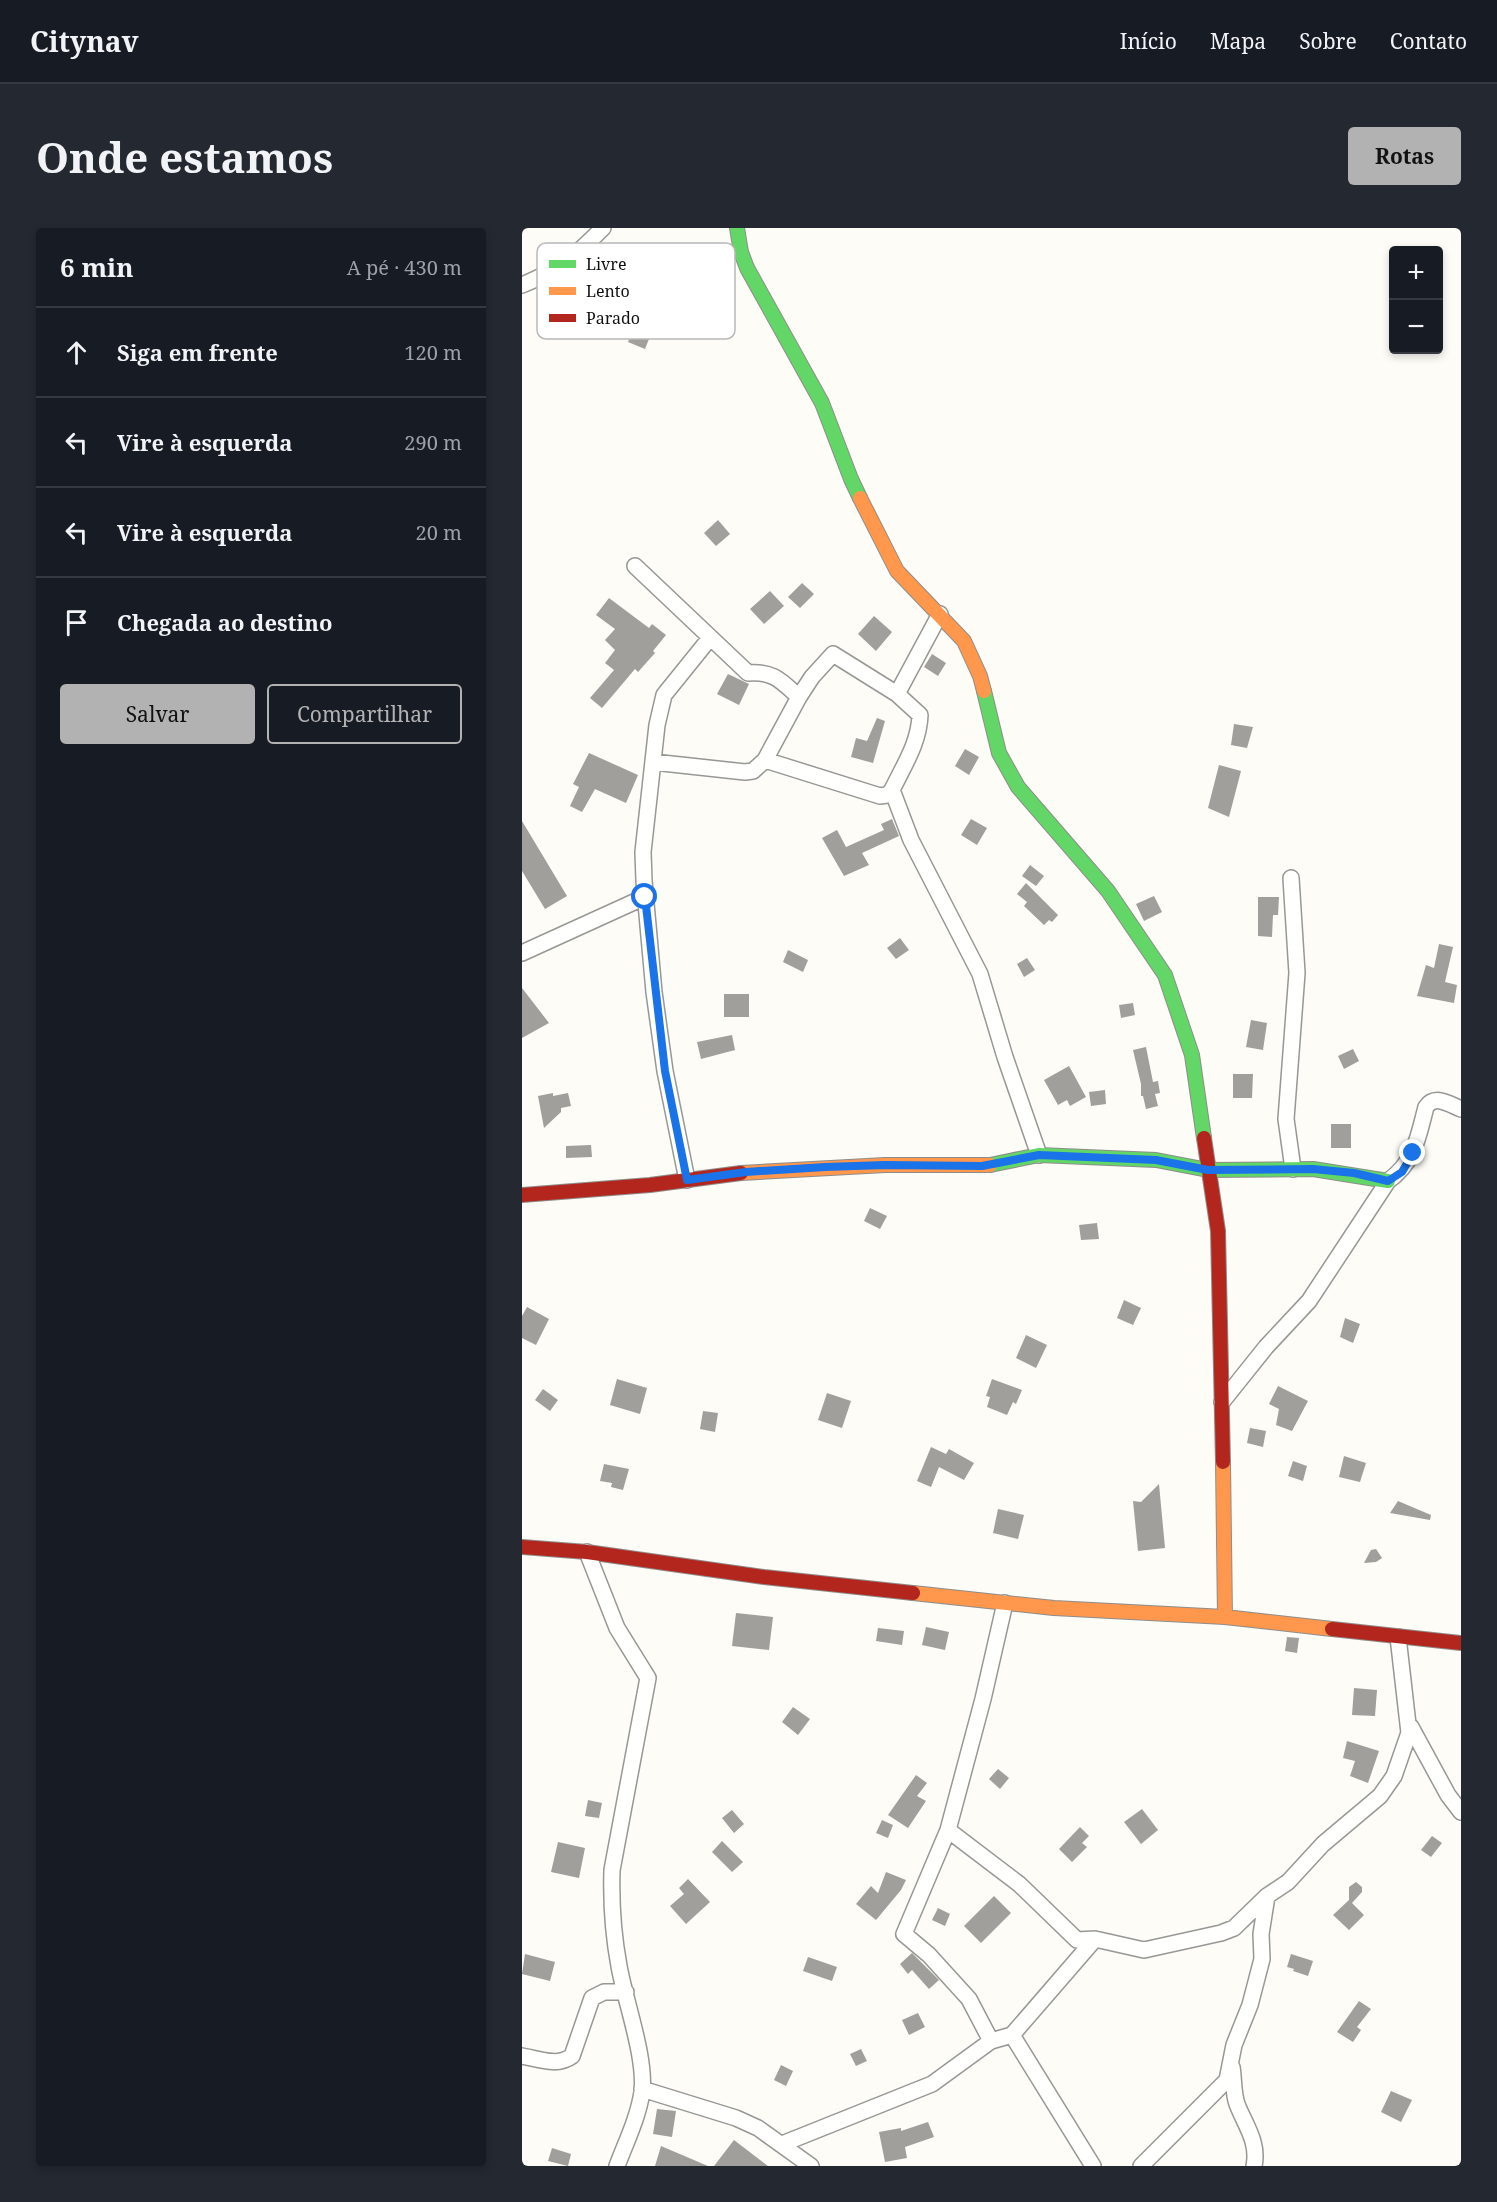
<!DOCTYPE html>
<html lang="pt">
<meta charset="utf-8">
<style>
:root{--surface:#171b24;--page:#242831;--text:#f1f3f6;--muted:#9ea1a6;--line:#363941;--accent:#b2b2b3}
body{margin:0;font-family:"Noto Serif",serif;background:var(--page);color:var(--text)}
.controls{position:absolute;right:18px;top:18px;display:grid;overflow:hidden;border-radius:6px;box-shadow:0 3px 9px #0003}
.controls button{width:54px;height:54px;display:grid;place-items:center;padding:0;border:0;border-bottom:2px solid var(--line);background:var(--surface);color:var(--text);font:30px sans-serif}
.stop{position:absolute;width:18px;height:18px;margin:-14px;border:4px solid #1a73e8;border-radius:50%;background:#fff}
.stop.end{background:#1a73e8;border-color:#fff;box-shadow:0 2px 6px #0008}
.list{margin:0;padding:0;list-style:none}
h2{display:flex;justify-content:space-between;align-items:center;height:78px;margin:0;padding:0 24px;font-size:26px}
h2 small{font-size:20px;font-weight:400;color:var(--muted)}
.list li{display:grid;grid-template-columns:39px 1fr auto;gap:18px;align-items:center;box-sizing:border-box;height:90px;padding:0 24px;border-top:2px solid var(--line)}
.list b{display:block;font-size:22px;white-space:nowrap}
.list em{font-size:20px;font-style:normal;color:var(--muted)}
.actions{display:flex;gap:12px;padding:18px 24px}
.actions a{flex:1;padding:14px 0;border:2px solid var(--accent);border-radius:6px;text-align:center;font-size:21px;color:var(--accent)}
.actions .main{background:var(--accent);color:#111}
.icon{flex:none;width:33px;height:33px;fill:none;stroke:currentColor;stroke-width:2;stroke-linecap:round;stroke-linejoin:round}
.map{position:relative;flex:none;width:939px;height:1938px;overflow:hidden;border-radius:6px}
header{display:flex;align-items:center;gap:36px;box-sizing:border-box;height:84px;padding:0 30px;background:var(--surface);border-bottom:2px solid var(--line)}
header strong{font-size:28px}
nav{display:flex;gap:33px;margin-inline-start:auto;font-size:21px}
.intro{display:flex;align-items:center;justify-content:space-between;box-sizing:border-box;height:144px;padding:0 36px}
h1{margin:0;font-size:42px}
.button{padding:15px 27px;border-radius:6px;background:var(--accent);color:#111;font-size:21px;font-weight:700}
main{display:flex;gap:36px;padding:0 36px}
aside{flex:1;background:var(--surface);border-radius:6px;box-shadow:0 3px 9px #0003}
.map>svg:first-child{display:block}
.building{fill:#a19f9c}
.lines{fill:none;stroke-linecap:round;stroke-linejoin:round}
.street-casing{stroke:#979795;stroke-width:18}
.fast-casing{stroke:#8e8d8b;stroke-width:16}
.slow-casing{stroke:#8e8d8b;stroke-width:16}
.jam-casing{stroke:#8e8d8b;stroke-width:16}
.street{stroke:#fffffe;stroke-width:15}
.fast{stroke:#63d668;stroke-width:14}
.slow{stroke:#ff974d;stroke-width:14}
.jam{stroke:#b3261e;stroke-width:14}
.route{stroke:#1a73e8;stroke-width:8}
.key{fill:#fff;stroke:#b8b8b8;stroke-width:1.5}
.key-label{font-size:16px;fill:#111}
</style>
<header>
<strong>Citynav</strong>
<nav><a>Início</a><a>Mapa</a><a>Sobre</a><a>Contato</a></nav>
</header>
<div class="intro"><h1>Onde estamos</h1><a class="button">Rotas</a></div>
<main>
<aside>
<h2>6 min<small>A pé · 430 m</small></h2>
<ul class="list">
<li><svg class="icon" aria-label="ahead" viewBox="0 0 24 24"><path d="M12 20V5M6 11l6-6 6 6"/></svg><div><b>Siga em frente</b></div><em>120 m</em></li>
<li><svg class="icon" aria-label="left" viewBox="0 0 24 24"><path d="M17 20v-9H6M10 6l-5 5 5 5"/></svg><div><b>Vire à esquerda</b></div><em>290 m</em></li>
<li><svg class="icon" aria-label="left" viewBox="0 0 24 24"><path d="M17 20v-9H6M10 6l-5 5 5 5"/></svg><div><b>Vire à esquerda</b></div><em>20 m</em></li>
<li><svg class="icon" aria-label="arrive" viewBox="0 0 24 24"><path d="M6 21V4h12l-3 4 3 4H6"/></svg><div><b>Chegada ao destino</b></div></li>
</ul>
<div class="actions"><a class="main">Salvar</a><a>Compartilhar</a></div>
</aside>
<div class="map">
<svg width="939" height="1938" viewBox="0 0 939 1938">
<rect width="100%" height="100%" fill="#fdfcf7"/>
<path class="building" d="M112,99L129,106L123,121L106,114Z
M196,292L208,306L194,318L182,305Z
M280,355L292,366L278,380L266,369Z
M248,363L262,378L242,396L228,381Z
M87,370L127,400L130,396L144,407L131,423L133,425L116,444L113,441L80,480L68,470L92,442L83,435L93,422L83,412L93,401L74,387Z
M352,388L370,404L354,423L336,406Z
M410,426L424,435L416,448L402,439Z
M206,446L227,456L217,477L195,466Z
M355,490L363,493L351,535L329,529L334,510L345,513Z
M712,496L731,499L725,520L709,517Z
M443,521L457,529L447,547L433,538Z
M67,525L116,547L104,575L73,561L60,584L48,578L57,559L51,556Z
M697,537L719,543L707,589L686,580Z
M370,591L377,608L340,625L347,637L322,648L300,610L315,602L324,619L362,602L359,596Z
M449,591L465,600L455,617L439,607Z
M0,593L45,668L23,681L0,643Z
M508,637L522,648L514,658L500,648Z
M504,655L536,687L530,694L527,692L522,697L502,678L505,674L495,666Z
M632,668L640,684L622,693L614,676Z
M736,669H757L756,687H751L750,709L736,708Z
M378,710L387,722L374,731L365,720Z
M917,716L931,719L923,754L935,757L932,775L895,768L904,737L912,740Z
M266,722L286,732L281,744L261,734Z
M505,730L513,742L502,749L495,736Z
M0,760L27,795L0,810Z
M202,766H227V789H202Z
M611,775L613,787L599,790L597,777Z
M729,792L745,795L741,822L724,819Z
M210,807L213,822L179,831L175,814Z
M624,819L631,854L636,853L638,865L633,866L636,878L624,881L621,868H619V856L611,822Z
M831,821L837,833L822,841L816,828Z
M547,838L564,869L548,878L545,872L536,877L522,852Z
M711,846H731L730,870H711Z
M583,862L584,876L569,878L567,864Z
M31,865V868L46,865L49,878L39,880V884L22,900L16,868Z
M809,896H829V920H809Z
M69,917L70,929L44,930V918Z
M348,980L365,988L358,1001L342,993Z
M575,995L577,1011L559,1012L557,997Z
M602,1072L619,1080L611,1097L595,1090Z
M5,1079L27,1091L14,1117L0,1110V1088Z
M823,1090L838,1096L831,1115L818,1109Z
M504,1107L525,1117L514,1140L494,1130Z
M95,1151L125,1160L118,1186L88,1177Z
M470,1151L500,1162L494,1176L491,1174L485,1187L465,1179L468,1169L464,1168Z
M756,1158L786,1173L770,1203L754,1197L757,1181L747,1176Z
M21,1161L36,1172L28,1183L13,1172Z
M305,1165L329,1173L320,1200L296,1192Z
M181,1183L196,1185L193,1204L178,1201Z
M728,1200L744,1203L741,1219L725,1215Z
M409,1219L424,1226L427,1221L452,1235L442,1252L417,1239L409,1259L395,1253Z
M822,1228L844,1235L838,1254L817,1249Z
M771,1233L785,1238L781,1253L766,1248Z
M82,1236L107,1241L101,1262L89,1259L90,1255L78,1253Z
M637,1256L643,1320L616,1323L611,1273L619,1274Z
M876,1273L909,1287L908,1292L868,1285Z
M476,1281L502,1287L496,1311L471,1305Z
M854,1321L860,1330L854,1334L842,1335L849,1322Z
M214,1385L251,1389L247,1422L210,1418Z
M404,1399L427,1404L423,1422L400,1417Z
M356,1400L382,1403L380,1417L354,1413Z
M765,1409L777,1410L775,1425L763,1423Z
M832,1460L855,1462L853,1488L830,1487Z
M271,1479L288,1491L276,1507L260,1494Z
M825,1513L857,1523L846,1555L828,1548L833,1533L821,1530Z
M476,1541L487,1550L478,1561L467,1551Z
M394,1547L405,1555L395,1568L404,1573L386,1600L366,1587Z
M66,1572L80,1575L77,1590L63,1588Z
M620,1581L636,1602L619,1616L602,1594Z
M210,1582L222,1596L212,1605L200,1590Z
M360,1592L371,1597L366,1610L354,1605Z
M558,1599L567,1608L560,1615L565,1619L550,1634L537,1621Z
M910,1608L920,1615L909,1629L899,1622Z
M200,1613L221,1634L210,1644L190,1624Z
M36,1614L63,1620L57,1650L29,1644Z
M364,1644L384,1652L379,1662L354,1692L334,1676L349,1658L356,1665Z
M166,1651L188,1674L164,1696L148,1678L162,1666L157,1660Z
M834,1654L840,1659V1664L830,1675L842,1687L827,1702L811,1687L827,1672V1659Z
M472,1668L489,1685L459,1715L442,1698Z
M416,1680L428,1686L423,1698L410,1692Z
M390,1725L417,1752L407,1761L390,1742L386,1746L378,1736Z
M3,1726L33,1734L28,1753L0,1746Z
M769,1726L791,1733L786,1748L771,1743L772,1741L765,1739Z
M286,1729L315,1739L310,1753L281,1743Z
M837,1773L849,1781L835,1799L839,1802L831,1814L815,1804Z
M396,1785L403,1799L387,1807L380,1792Z
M339,1821L345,1833L334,1838L328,1826Z
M259,1837L271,1843L264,1858L252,1852Z
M869,1863L890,1872L879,1894L859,1884Z
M135,1881L154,1883L150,1909L131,1906Z
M406,1894L412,1909L383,1919L385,1930L363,1934L357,1904L379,1900V1903Z
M212,1912L246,1938H192Z
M139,1918L186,1938H133Z
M30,1920L49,1926L46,1938L26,1933Z"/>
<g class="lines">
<g class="street-casing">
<path id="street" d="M0,57C39,41 52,29 81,0
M113,338L226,445C252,443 259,453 277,469
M243,532L358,568L365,567L370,562C382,537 397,515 398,487L375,466L418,386
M131,534L223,544L231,543L243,532L277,469L290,449L311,426L375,466
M370,562L389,612L458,746L483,829L517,927
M769,650L775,745L764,891L771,941
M0,725L123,669
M165,952L143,843L132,764L122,653L121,624L135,497L142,467L188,410
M700,1174L744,1119L787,1073L866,953C893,934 896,909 904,879C913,866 927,876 939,881
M65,1324L95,1400L126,1450L90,1642C89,1674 91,1706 97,1738C103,1773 124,1829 120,1864C116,1890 104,1914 95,1938
M876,1409L887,1505L889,1499L926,1567L939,1584
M426,1602L497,1656L555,1712L573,1711L622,1722L699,1705L712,1700L745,1668L766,1654L801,1616L858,1568L872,1548L889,1499
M490,1807L571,1938
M469,1813L447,1771L407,1727L382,1706L426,1602L461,1471L483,1375
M0,1828C17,1831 35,1839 50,1828L70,1770L82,1764H104
M710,1839C712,1851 711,1865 715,1876C723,1897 737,1914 732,1938
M120,1861L214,1890L236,1900L289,1938
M260,1916L410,1856L469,1813L490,1807L573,1711
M619,1938L705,1852L712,1817L728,1777L740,1731L739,1706L745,1668"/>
</g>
<g class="fast-casing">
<path id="fast" d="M215,0L219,24L225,40L300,175L329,251L338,270
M462,463L477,525L496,559L586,663L643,747L670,827L682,910
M468,937L517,927L634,932L686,942L791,941L866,953"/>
</g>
<g class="slow-casing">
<path id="slow" d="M338,270L375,343L442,413L458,448L462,463
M219,945L363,937H468
M701,1234L703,1389
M391,1365L532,1380L703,1389L810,1401"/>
</g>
<g class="jam-casing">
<path id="jam" d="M682,910L696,1003L701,1234
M0,967L128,957L219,945
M0,1319L65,1324L242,1349L391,1365
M810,1401L939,1415"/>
</g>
<use href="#street" class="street"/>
<use href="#fast" class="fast"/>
<use href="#slow" class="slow"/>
<use href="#jam" class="jam"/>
</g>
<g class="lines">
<path class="route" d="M123,669L143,843L165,952L224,944L303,939L363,937L460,938L517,927L634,932L686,942L791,941L832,945L866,953L880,944L891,925"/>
</g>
<rect x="15" y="15" width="198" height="96" rx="9" class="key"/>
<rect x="27" y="32" width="27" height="8" fill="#63d668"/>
<rect x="27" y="59" width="27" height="8" fill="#ff974d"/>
<rect x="27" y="86" width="27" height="8" fill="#b3261e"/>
<g class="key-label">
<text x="64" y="42">Livre</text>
<text x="64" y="69">Lento</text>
<text x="64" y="96">Parado</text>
</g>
</svg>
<div class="controls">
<button>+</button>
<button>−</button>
</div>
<div class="stop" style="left:123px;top:669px"></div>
<div class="stop end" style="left:891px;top:925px"></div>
</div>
</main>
